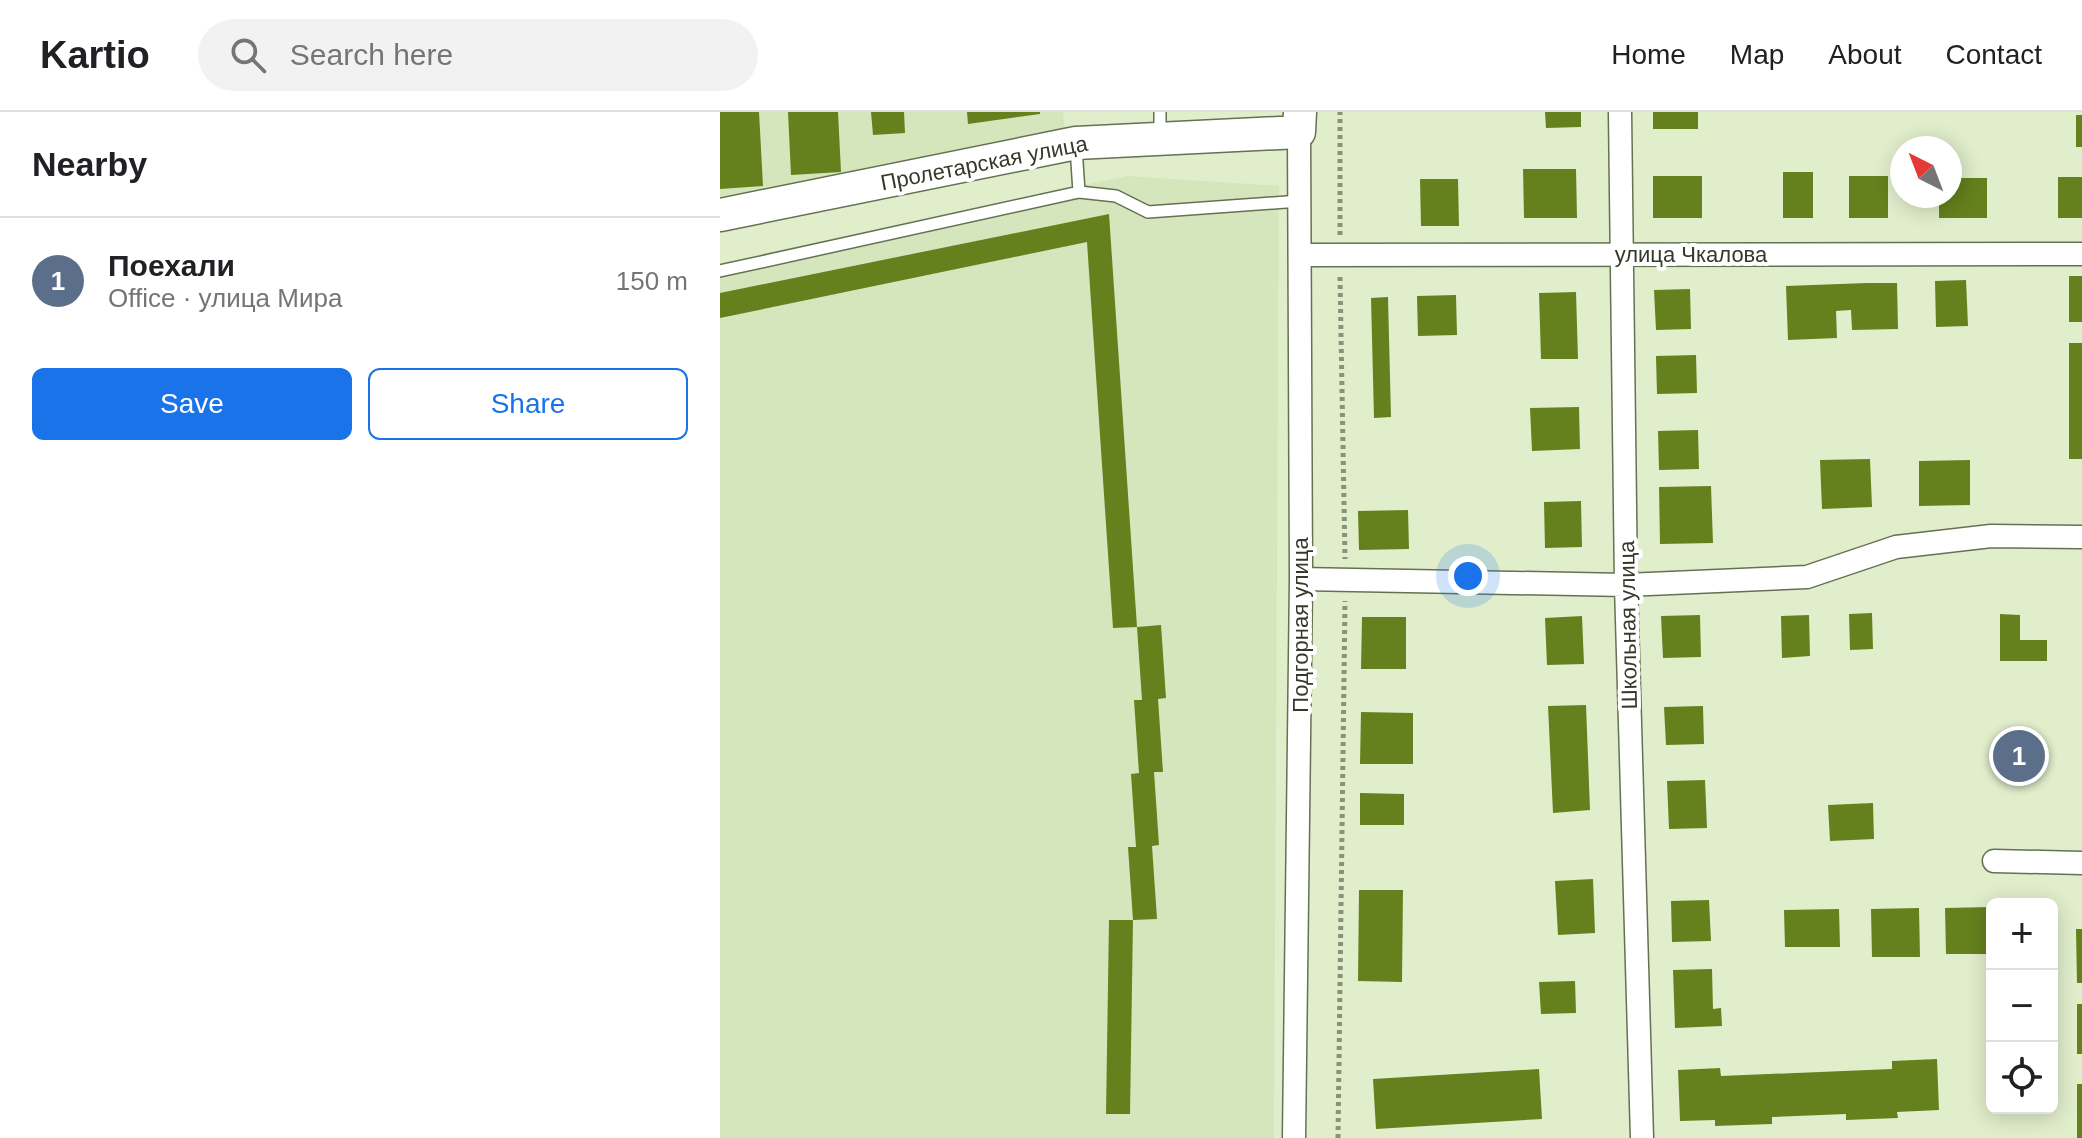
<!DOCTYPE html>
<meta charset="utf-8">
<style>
:root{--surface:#fff;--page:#f2f2f2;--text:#202124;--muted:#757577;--line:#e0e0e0;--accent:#1a73e8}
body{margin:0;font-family:Arial,sans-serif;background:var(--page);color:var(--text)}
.controls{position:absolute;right:24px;bottom:24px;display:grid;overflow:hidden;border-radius:12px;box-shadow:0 4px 20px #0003}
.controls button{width:72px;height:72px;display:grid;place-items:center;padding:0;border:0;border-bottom:2px solid var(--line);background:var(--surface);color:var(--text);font:40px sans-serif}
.compass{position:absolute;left:1170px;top:24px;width:72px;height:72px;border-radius:50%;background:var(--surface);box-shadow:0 4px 20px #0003;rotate:318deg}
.you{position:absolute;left:748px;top:464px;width:28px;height:28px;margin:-20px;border:6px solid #fff;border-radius:50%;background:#1a73e8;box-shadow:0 0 0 12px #1a73e833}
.badge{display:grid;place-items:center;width:52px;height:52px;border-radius:50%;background:var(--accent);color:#fff;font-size:26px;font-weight:700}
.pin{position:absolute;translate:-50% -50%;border:4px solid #fff;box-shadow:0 2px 8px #0006}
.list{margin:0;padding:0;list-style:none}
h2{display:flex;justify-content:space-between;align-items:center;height:104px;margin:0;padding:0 32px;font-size:34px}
h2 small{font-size:26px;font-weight:400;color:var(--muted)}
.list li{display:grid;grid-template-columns:52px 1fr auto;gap:24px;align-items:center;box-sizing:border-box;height:128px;padding:0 32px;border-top:2px solid var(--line)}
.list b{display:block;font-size:30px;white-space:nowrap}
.list p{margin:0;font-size:26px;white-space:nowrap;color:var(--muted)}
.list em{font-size:26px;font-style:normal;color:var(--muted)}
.actions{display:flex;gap:16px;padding:24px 32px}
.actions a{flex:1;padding:18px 0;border:2px solid var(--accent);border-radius:12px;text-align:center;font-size:28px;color:var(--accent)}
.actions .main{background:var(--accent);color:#fff}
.icon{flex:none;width:44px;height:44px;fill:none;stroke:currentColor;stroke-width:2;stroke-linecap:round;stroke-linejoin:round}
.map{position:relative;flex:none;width:1362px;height:1026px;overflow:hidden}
header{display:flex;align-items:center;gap:48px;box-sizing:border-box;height:112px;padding:0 40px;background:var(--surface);border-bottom:2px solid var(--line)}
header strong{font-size:38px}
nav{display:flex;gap:44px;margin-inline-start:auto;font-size:28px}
.search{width:560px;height:72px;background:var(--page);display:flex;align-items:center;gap:20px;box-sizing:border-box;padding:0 28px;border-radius:44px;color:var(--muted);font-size:30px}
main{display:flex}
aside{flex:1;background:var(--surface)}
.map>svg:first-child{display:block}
.built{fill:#d5e5bc}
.building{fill:#64811d}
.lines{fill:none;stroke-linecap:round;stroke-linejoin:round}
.lane-casing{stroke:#657153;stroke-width:14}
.street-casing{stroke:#657153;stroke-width:25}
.secondary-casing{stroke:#657153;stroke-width:35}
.path{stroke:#89927b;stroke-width:5;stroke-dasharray:4 4;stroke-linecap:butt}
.lane{stroke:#fff;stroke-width:11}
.street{stroke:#fff;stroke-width:22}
.secondary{stroke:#fff;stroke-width:32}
.labels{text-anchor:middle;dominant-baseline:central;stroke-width:8;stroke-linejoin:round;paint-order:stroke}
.street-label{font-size:22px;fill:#34392c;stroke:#fff}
</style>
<header>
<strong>Kartio</strong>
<div class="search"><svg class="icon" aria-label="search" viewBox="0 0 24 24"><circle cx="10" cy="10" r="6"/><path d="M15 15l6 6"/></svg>Search here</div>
<nav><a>Home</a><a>Map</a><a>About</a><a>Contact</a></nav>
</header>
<main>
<aside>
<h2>Nearby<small></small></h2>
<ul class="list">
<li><span class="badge" style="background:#5c6f8a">1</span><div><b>Поехали</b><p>Office · улица Мира</p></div><em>150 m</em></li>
</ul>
<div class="actions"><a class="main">Save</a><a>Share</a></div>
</aside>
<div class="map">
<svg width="1362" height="1026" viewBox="0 0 1362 1026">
<rect width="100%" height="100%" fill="#e1eecc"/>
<path class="built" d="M0,0H343L345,17L0,87Z
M407,64L559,74L554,1026H0V151Z"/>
<path class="building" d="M0,0H39L43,74L0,77Z
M68,0H118L121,60L71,63Z
M151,0H184L185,21L153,23Z
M247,0H320V2L248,12Z
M825,0H861V15L826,16Z
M933,0H978V17H933Z
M1356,3H1362V35H1356Z
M803,57H856L857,106H804Z
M1063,60H1093V106H1063Z
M933,64H982V106H933Z
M1129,64H1168V106H1129Z
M1338,65H1362V106H1338Z
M1230,66H1267V106H1219V84H1230Z
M700,67H738L739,114H701Z
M389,102L417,515L393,516L367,130L0,206V181Z
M1349,164H1362V210H1349Z
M1246,168L1248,214L1216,215L1215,169Z
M1147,171H1177L1178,217L1132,218L1131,198L1116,199L1117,226L1068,228L1066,174Z
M970,177L971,217L936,218L934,178Z
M856,180L858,247H821L819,181Z
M736,183L737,223L698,224L697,184Z
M668,185L671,305L654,306L651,186Z
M1349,231H1362V347H1349Z
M976,243L977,281L937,282L936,244Z
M859,295L860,337L812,339L810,296Z
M978,318L979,357L939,358L938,319Z
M1150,347L1152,395L1102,397L1100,348Z
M1250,348V393L1199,394V349Z
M991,374L993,431L940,432L939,375Z
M861,389L862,435L825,436L824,390Z
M688,398L689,437L639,438L638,399Z
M1152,501L1153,537L1130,538L1129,502Z
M1280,502L1300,503V528H1327V549H1280Z
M980,503L981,545L943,546L941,504Z
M1089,503L1090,544L1062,546L1061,504Z
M862,504L864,552L827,553L825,506Z
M642,505H686V557H641Z
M441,513L446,586L438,587L443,660H434L439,733L432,734L437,807L413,808L408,735H416L411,662L419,661L414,588H422L417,515Z
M866,593L870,698L833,701L828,594Z
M983,594L984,632L946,633L944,595Z
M641,600L693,601V652H640Z
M1280 644a19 19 0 1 1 38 0a19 19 0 1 1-38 0Z
M985,668L987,716L949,717L947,669Z
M640,681L684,682V713H640Z
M1153,691L1154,727L1110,729L1108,693Z
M873,767L875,821L838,823L835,769Z
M639,778H683L682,870L638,869Z
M989,788L991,829L952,830L951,789Z
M1271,795V842H1226L1225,796Z
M1199,796L1200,845H1152L1151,797Z
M1119,797L1120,835H1065L1064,798Z
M389,808H413L410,1002H386Z
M1356,817H1362V871H1357Z
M992,857L993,897L1001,896L1002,914L955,916L953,858Z
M855,869L856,901L821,902L819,870Z
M1357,892H1362V942H1357Z
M1217,947L1219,998L1177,1000L1178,1006L1126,1008V1002L1052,1005V1012L995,1014V1008L960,1009L958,958L1000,956L1001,964L1172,957V949Z
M819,957L822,1007L656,1017L653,967Z
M1357,972H1362V1026H1357Z"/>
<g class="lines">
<g class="lane-casing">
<path id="lane" d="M440,0V26
M356,35L359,80
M0,159L359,80L396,84L428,100L580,89"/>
</g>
<g class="street-casing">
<path id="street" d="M900,0L906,473L922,1026
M580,143L1362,142
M581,467L906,473L1087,465L1176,435L1271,424L1362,425
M1274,749L1362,751
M574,1026L581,467L579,20"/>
</g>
<g class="secondary-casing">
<path id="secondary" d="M0,103L356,31L579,20L580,0"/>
</g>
<path class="path" d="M620,123V0
M620,165L625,447
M618,1026L625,489"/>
<use href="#lane" class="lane"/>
<use href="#street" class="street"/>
<use href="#secondary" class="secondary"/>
</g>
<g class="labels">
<g class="street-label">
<text transform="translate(264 51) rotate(-11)">Пролетарская улица</text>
<text x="971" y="142">улица Чкалова</text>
<text transform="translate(580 513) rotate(-90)">Подгорная улица</text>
<text transform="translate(908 513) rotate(-91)">Школьная улица</text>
</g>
</g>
</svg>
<div class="controls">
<button>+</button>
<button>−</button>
<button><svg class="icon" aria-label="locate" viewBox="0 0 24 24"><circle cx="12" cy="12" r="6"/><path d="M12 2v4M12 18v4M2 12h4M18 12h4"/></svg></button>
</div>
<svg class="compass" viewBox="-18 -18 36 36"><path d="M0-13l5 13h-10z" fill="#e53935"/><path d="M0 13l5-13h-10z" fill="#757577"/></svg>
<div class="you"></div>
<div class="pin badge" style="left:1299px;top:644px;background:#5c6f8a">1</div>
</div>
</main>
